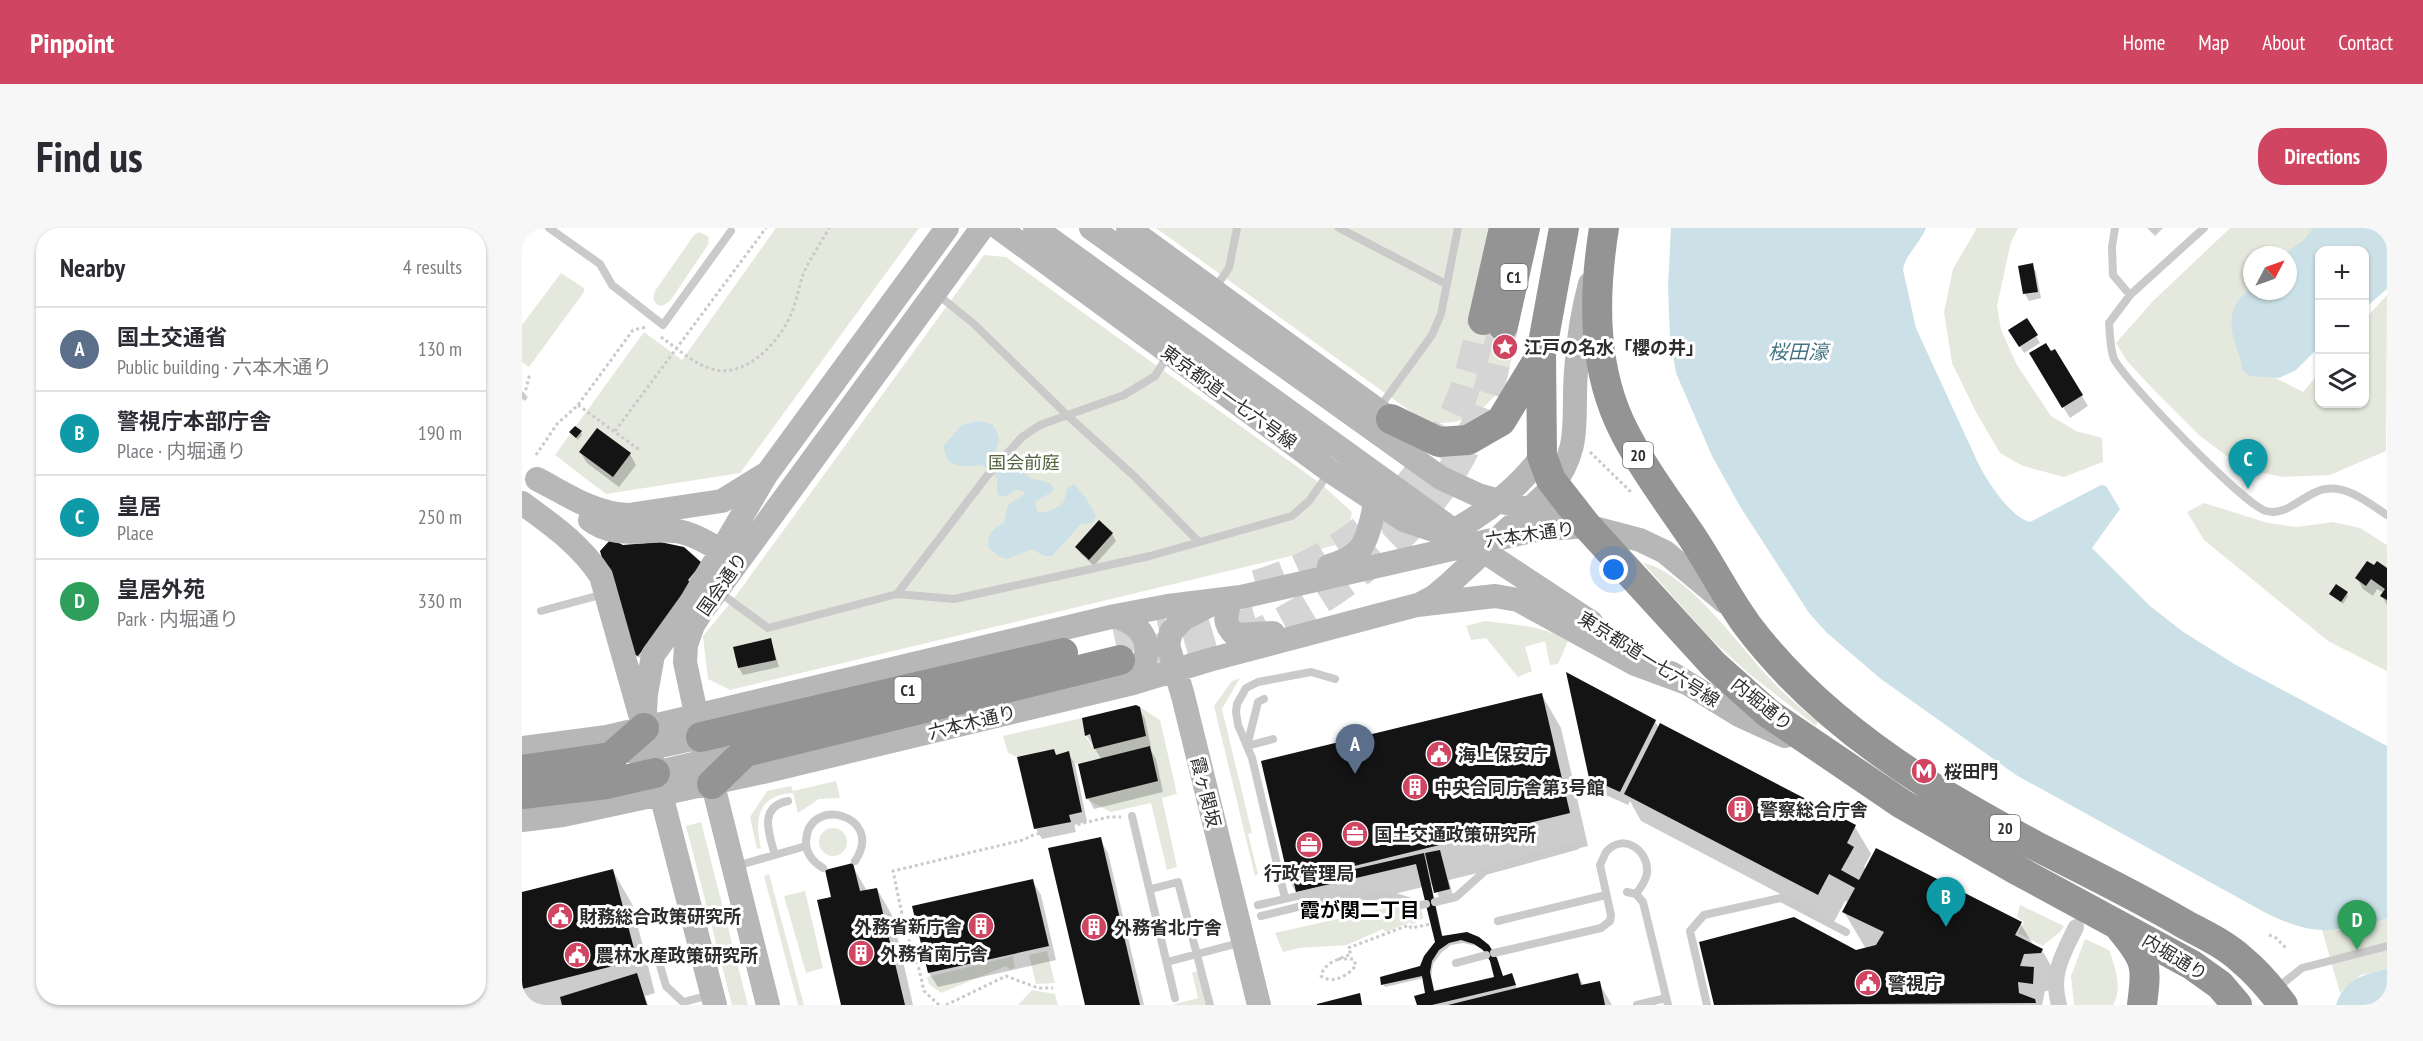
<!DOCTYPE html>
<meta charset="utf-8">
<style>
:root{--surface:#fff;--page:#f7f7f7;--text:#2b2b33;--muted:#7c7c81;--line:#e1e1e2;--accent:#cf4562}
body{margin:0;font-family:"PT Sans Narrow","Noto Sans JP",sans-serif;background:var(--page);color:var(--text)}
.controls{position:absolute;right:18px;top:18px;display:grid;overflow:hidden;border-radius:12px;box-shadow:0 2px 4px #0004}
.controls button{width:54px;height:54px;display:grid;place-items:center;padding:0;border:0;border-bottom:2px solid var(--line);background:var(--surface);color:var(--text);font:30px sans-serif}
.compass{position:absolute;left:1721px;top:18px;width:54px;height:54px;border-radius:50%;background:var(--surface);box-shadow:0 2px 4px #0004;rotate:49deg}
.you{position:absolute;left:1092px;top:342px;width:21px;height:21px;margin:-15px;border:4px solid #fff;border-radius:50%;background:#1a73e8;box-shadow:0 0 0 9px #1a73e833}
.badge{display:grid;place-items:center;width:39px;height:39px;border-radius:50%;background:var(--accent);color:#fff;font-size:20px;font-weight:700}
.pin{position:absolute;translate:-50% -50px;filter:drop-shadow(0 2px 3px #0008)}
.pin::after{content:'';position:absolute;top:32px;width:21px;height:18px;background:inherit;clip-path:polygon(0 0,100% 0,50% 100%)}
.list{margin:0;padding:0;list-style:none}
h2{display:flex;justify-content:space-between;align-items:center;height:78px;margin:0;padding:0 24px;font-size:26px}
h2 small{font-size:20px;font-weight:400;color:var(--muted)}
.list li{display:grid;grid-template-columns:39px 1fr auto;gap:18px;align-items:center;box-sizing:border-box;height:84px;padding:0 24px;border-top:2px solid var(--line)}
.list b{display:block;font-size:22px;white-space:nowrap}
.list p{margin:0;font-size:20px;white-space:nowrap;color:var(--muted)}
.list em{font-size:20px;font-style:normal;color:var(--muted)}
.icon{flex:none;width:33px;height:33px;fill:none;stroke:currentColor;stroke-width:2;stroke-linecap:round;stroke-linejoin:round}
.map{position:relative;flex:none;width:1865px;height:777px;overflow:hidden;border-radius:24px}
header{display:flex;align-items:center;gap:36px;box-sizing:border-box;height:84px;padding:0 30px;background:var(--accent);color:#fff}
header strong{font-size:28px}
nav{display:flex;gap:33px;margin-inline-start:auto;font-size:21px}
.intro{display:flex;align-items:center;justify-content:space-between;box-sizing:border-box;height:144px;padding:0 36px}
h1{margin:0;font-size:42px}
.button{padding:15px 27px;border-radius:24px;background:var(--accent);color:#fff;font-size:21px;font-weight:700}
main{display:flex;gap:36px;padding:0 36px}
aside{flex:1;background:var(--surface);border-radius:24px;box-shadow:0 2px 4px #0004}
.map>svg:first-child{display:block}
.green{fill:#e5e9dd}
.water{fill:#cbe0e7}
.shadow{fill:#0003;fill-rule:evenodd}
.building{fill:#141414;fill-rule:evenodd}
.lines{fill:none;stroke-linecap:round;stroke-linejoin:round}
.highway-tunnel{stroke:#d5d5d5;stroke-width:30;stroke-dasharray:30 15;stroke-linecap:butt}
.path{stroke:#cacaca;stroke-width:3;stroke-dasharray:3 3;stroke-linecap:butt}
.lane{stroke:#cacaca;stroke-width:8}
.street{stroke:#cacaca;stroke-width:16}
.secondary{stroke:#b7b7b7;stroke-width:24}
.highway{stroke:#949494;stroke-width:30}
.highway-bridge{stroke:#949494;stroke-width:30}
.labels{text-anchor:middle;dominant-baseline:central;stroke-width:6;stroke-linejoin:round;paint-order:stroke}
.shield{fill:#fff;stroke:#6c6c6c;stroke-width:1.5}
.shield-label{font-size:16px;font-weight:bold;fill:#2d2d2d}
.poi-label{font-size:18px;font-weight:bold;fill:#2d2d2d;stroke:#fff;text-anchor:start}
.street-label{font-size:18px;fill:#2d2d2d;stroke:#fff}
.park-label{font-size:18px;fill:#556340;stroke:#fff}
.water-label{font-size:20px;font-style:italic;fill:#467585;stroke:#fff}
.neighbourhood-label{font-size:20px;font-weight:bold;fill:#000;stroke:#fff}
</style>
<header>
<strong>Pinpoint</strong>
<nav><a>Home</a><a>Map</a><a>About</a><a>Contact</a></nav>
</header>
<div class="intro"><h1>Find us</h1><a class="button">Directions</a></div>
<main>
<aside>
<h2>Nearby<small>4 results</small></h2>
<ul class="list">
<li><span class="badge" style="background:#5c6f8a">A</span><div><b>国土交通省</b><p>Public building · 六本木通り</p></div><em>130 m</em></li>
<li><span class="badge" style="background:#0f9aa8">B</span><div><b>警視庁本部庁舎</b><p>Place · 内堀通り</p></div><em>190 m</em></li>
<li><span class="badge" style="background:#0f9aa8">C</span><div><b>皇居</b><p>Place</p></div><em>250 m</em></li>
<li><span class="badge" style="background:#2e9e5b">D</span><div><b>皇居外苑</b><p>Park · 内堀通り</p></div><em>330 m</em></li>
</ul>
</aside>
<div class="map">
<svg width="1865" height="777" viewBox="0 0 1865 777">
<rect width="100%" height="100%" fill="#fff"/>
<path class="green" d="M254,0H397L218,245L84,266L33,227L122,104L160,132Z
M634,0H971L951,90L996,101L984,157L955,186L933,194L906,196Z
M1455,0H1496L1489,14L1475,78L1479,102L1495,137L1529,188L1554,203L1580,210L1581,234L1542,249L1501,238L1478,225L1455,186L1430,135L1422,84L1431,41Z
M1708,0H1803L1766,27H1730V63L1740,143L1781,164L1797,145L1798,176H1842L1843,91L1865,67L1864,223L1808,247L1761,249L1722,241L1678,208L1632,162L1605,133L1594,115L1631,73Z
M177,4L187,9L186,17L148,73L140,78L135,77L131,71L133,63L172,7Z
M462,27L484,29L799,256L830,284L823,315L208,462L186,451L181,408L210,373Z
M39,45L62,60V64L7,139L0,134V97Z
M1682,275L1746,295L1775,299L1811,294L1838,300L1865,317V443L1806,413L1682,312L1665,284Z
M1121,335C1161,342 1213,411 1239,441C1256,461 1276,478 1296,494L1294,498L1226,445L1187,409Z
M963,393C993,397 1021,397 1046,413L1036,436L1028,437L1023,413L1003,419L1010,443L996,449L964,410L949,412L944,398Z
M718,450L700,481L730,605L726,606L736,646L733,648L692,478L710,453Z
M618,479L638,492L655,566L640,570L655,639L645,642L629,575L589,584L564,571L636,553L628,518L556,536L550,534L547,524L534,527L532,521L495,529L486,525L481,508L560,490L563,508L572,521L624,508Z
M314,553L318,570L297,571L276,585L271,565C236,567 232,591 239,620L235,621L228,589L245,563L269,558L271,563Z
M179,594L226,777H210L164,598Z
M297 614a14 14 0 1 1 28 0a14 14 0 1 1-28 0Z
M247,646L282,777H276L242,648Z
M283,663L301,740L284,745L262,668Z
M1498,677L1542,698C1537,708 1528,710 1521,718L1496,705L1502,694L1495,689Z
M868,679L899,680L901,690L890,697L888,694L864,704L861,701L825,717L777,720L761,724L753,705Z
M1865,691V741L1839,747L1818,765L1800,702H1816Z
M1563,711L1587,722C1593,739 1601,760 1591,777H1552L1549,748Z
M525,723L533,755L514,756L507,727Z
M491,728L493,739L488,742L484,738L419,765L407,756L405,749Z
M676,743L685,777H650L676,770L670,745Z
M510,762L533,766L536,777H496Z"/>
<path class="water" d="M1149,0H1404C1398,15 1382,29 1381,42L1394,100L1456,235C1465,253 1488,289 1508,294L1579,257L1584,258L1598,281L1570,320L1628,378L1660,403L1714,437L1865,518V691C1810,704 1795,710 1742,684L1494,547L1359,451L1305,405L1287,385L1219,280L1190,228L1154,145L1148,109L1146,58Z
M1791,0H1865V61L1843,80L1842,22H1798L1797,119L1774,142L1757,150L1728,148L1720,142C1720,133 1717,127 1714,119C1706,91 1707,77 1730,59V63H1766V27H1761L1782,12Z
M457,193L470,196C478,207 479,214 472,225L487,238L491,237L508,250L528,255L532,261L530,264L514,273V280L517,285L531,282L542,274L545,260L551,256C557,259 572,281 574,289L570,295L559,296L530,328H522L510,321L485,331L476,328L466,319C466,305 470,302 482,295L486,277L503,266L502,263L493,262L484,268H477L475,264V250L460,237C443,238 422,243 422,217L440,197Z
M1865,741V777H1814C1822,752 1841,746 1865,741Z"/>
<path class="shadow" d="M1625,0H1641L1633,8Z
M1510,37L1514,44L1519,70L1507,73L1503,66Z
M1505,92L1518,115L1502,125L1488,102Z
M1515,137L1560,168L1566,178L1548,190Z
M0,163L6,169L3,173L0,171Z
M59,204L60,207L56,212L49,205Z
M58,224L108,226L114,237L97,259L65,235Z
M577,294L590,306L594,313L572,338L559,326L555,319Z
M101,318L178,336L171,361L118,430L111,427Z
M1865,342V377L1860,368L1862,365L1855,361L1851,368L1841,361L1835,350Z
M1825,365L1826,368L1821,376L1809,366Z
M249,412L257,439L221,447L217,440L213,420Z
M1020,467L1039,500L1066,618L927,652L931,668L918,672L912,656L909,657L921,709L956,710L981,749L991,750L995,761L1056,747L1062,758L1077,755L1090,777H896L905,767L902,750L863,759L861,756L900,739L915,714L901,659L787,687L768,654L740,534ZM941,715L955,718L965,725L969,733L974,750L913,764L909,749L911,736L919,725L929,717Z
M617,480L623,491L629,519H627L634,531L641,564L572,581L566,570L580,532L564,507Z
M1133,493L1137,500L1333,599L1349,626L1342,639L1344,642L1498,695L1512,718L1520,722L1541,759L1540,762L1523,763L1520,777H1193L1178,715L1334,724L1344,721L1322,684L1327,675L1323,673L1312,694L1119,593L1108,573L1106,577L1077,564L1068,549Z
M532,523L535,528L546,525L553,536L565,594L552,597L554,604L520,611L514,601Z
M578,611L586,625L622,777H565Z
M330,637L345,663L355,661L371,689L391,777H321L310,670Z
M91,643L110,676L133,765L123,768L126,777H0V666Z
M510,652L519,667L534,732L416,759L407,745Z"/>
<path class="building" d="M1511,35L1516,64L1501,66L1496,38Z
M1505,90L1516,107L1497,119L1486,102Z
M1524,115L1529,123L1533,121L1561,167L1540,180L1507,125Z
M53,198L60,203L54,210L47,204Z
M75,200L109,225L91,249L57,224Z
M577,292L591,305L567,332L553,319Z
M89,311L101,317L138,314L162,319L180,335L166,352L170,357L116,428L107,424L78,323Z
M1845,333L1852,337L1855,333L1865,340V372L1858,368L1863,361L1849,351L1844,358L1833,350Z
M1814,356L1826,364L1819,374L1807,366Z
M249,410L254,432L216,440L211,419Z
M1044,444L1134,492L1098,564L1067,550Z
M1020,465L1048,585L767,654L739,533Z
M614,477L618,479L624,508L572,521L568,506L563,508L560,490Z
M1138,495L1334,597L1325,615L1332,619L1319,642L1337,652L1354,620L1500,694L1493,707L1521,721L1519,725L1502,726L1498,738L1512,739L1511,756L1496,754L1497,765L1513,771L1514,775L1192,777L1177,714L1272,689L1334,722L1354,717L1362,704L1320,684L1333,660L1307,646L1296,667L1102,566Z
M628,518L636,553L564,571L556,536Z
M532,521L534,527L547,523L560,584L547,587L549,594L512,601L495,529Z
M579,609L618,777H563L526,620Z
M918,622L928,661L912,665L903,625Z
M902,625L920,708L945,704L957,709L967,717L975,730L981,748L990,745L994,757L910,777H895L892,768L903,765L900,748L859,757L858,749L898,738L902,728L913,714L894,636L774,664L772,655ZM939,712L952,716L961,722L968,733L972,749L912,763L908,744L910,733L917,722L927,715Z
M331,635L338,663L355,660L383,777H319L295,672L309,669L303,642Z
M91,641L115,732L0,761V664Z
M511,651L527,718L406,745L390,678Z
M115,745L125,777H40L38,769Z
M1056,745L1059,757L1078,753L1083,777H926Z
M838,765L840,777H795V776Z"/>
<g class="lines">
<path class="highway-tunnel" d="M734,357C827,330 902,262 939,171C949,146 954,119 961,92
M593,412L645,400
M720,413C822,368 918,294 958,186C969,158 975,128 981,98
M619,426L734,393"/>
<path class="path" d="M139,109C156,121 174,138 194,142C228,148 259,111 270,84C275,71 277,57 282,44C289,29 299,15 307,0
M0,167L4,161L8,145
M56,177L119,223
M93,203L244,0
M1068,224L1110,265
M14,227L35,196L56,177L111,102L124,99
M1747,707L1754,710L1764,720
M816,731H831L834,737C827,747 811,757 799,748C802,734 818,731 829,726L826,720L887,697L889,700L909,696
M417,777L402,763L392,719L385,710L371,643L501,612L511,607L587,589H599
M424,777L484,748L516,760H531"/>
<path class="lane" d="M27,0L78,36L90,57L141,97L209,3
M817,0L924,56
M1593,0L1590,19L1591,47L1608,67
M1682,0L1608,67L1587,95C1588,105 1588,121 1592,131C1604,154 1722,277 1744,283C1766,289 1783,264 1803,261C1826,257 1848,276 1865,287
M693,60L707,40L715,0
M415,66L452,96L545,187L612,248L677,314
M857,180L910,107L919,86L936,0
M197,364L246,400L375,366L432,371L628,328L770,288L787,273L806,246
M375,366L465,248L500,209L518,197L602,167L633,148L647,126
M19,383L82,366
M742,471L736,474L725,518L751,511
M610,588L653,770
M253,627C247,606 236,579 266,573
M214,638L284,618
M301,640C291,634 284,625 284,614C285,566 364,587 333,633
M629,661L656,654L688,777
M1105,664L1114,666L1121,674L1146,777
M763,670L730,530L716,497L714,484L715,476L724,460L736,454L789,444L813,451
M913,674L934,669L963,643L1054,618
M736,677L802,662L833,672L864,666L899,677L904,676
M739,688L820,668
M976,693L1084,667
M972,725L1079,700L1088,693L1089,687L1078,637C1080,633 1082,628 1084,624C1101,604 1127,622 1125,645C1124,653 1119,659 1114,666
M135,727L144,758L161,774L188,767
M645,734L721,714
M934,735L964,727
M1755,760L1780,740L1865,718
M1115,777L1144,770
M1185,777L1168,703L1182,687L1259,670L1324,704"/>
<path class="street" d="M1537,777C1528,746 1541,726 1554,699"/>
<path class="secondary" d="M477,0L808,243L882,292L930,308
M513,0L949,315L1069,394
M569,0L919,250L956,267L1045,292
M606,0L883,202
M15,251C44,266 72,286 106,287L200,273L242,247
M0,275C30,297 58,316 79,348L118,486
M68,292C94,312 124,300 153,303C174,305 194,321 213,330
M922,308C958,289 995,262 1020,228
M807,338C817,335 828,331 836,323C847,313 854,275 854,260
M709,371C704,387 700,394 713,407L751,405
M900,375L913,368L926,357L1028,262C1061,218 1050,194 1054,143C1056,113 1060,85 1068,56
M688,377L661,391L649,404L646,417L661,468L737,777
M593,388C630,400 632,426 611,455
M1149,445L1217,487L1263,508
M0,520L85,509L593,388L646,378L719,369L1014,302L1065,298L1118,312L1143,324L1203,374
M111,524L179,509
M133,545L201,529
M0,592L41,587L241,544L611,455L687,432L895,377L973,368L996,372L1113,436L1162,454
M193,777L122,500L124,466L131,427L169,374L244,247L425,0
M246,777L179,509L163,434L164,417L171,397L180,383L460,0"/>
<path class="highway" d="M1042,0L1019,126L1020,228L1029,252L1065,298L1192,437L1246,485L1380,576L1493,641L1670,737L1698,757L1715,777
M1082,0C1071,69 1070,142 1103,205C1121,240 1144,271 1166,303C1187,333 1203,367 1225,397C1273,461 1339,514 1407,557C1441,578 1477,598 1512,617C1563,643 1615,668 1664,697C1683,707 1704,717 1720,732C1736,745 1749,761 1761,777
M981,98L1003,0
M869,191L917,214L946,212L979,193L1019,127
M179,509L541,425
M0,542L89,529L122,500
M190,556L223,524L598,432
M0,566L85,556L133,545
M1599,701C1625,732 1625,737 1620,777"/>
<path class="highway-bridge" d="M961,92L982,0"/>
</g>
<defs>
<g id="sight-disc" transform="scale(1.35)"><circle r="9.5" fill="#cf4562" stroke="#fff"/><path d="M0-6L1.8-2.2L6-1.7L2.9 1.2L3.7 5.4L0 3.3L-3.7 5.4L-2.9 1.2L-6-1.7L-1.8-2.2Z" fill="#fff"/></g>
<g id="civic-disc" transform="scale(1.35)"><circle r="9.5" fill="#cf4562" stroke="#fff"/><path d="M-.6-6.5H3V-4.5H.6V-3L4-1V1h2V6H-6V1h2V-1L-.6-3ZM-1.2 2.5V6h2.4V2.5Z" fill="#fff"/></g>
<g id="metro-disc" transform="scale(1.35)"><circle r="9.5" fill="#cf4562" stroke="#fff"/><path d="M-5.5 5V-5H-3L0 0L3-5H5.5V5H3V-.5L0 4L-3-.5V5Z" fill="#fff"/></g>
<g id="building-disc" transform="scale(1.35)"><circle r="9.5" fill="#cf4562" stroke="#fff"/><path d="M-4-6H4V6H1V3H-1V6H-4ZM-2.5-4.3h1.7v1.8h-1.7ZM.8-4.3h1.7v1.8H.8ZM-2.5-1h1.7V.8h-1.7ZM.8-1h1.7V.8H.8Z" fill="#fff"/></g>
<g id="office-disc" transform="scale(1.35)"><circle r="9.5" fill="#cf4562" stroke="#fff"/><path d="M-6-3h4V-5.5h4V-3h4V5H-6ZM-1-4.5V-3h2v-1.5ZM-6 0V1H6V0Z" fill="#fff"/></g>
</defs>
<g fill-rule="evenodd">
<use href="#sight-disc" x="983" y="119"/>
<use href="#civic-disc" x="917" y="526"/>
<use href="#metro-disc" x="1402" y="543"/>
<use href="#building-disc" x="893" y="559"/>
<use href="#building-disc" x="1218" y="581"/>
<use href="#office-disc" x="833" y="606"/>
<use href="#office-disc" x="787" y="617"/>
<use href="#civic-disc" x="38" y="688"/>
<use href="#building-disc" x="459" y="698"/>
<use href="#building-disc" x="572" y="699"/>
<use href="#building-disc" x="339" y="725"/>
<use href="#civic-disc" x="55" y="727"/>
<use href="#civic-disc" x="1346" y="755"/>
</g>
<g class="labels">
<g class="shield">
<rect x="978.5" y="36" width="27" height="26" rx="4.5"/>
<rect x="1101" y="214" width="30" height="26" rx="4.5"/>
<rect x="372.5" y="449" width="27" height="26" rx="4.5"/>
<rect x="1468" y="587" width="30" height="26" rx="4.5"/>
</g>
<g class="shield-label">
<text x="992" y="49">C1</text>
<text x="1116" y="227">20</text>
<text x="386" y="462">C1</text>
<text x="1483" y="600">20</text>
</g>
<g class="poi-label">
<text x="1002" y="119">江戸の名水「櫻の井」</text>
<text x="936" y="526">海上保安庁</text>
<text x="1422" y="543">桜田門</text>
<text x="912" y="559">中央合同庁舎第3号館</text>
<text x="1238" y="581">警察総合庁舎</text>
<text x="852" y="606">国土交通政策研究所</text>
<text x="787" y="645" text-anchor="middle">行政管理局</text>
<text x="57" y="688">財務総合政策研究所</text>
<text x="440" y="698" text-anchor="end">外務省新庁舎</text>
<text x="592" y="699">外務省北庁舎</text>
<text x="358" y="725">外務省南庁舎</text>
<text x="74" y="727">農林水産政策研究所</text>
<text x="1366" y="755">警視庁</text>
</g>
<g class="street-label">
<text transform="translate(707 169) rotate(36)">東京都道一七六号線</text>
<text transform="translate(1008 306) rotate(-8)">六本木通り</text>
<text transform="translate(200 356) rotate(-55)">国会通り</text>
<text transform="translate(1127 431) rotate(32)">東京都道一七六号線</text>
<text transform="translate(1240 476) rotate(39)">内堀通り</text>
<text transform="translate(450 494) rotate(-14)">六本木通り</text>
<text transform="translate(684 564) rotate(76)">霞ヶ関坂</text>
<text transform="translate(1653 729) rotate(31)">内堀通り</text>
</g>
<g class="park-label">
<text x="502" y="234">国会前庭</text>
</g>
<g class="water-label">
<text x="1276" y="124">桜田濠</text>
</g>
<g class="neighbourhood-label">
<text x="838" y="682">霞が関二丁目</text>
</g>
</g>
</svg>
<div class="controls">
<button>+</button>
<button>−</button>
<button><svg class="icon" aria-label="layers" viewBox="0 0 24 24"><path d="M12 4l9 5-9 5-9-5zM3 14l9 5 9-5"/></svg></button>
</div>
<svg class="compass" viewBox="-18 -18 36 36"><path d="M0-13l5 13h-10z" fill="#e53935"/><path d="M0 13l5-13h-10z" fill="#7c7c81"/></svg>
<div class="you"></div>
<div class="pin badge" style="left:833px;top:546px;background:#5c6f8a">A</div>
<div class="pin badge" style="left:1424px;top:699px;background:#0f9aa8">B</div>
<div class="pin badge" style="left:1726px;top:261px;background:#0f9aa8">C</div>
<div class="pin badge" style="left:1835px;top:722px;background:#2e9e5b">D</div>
</div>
</main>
